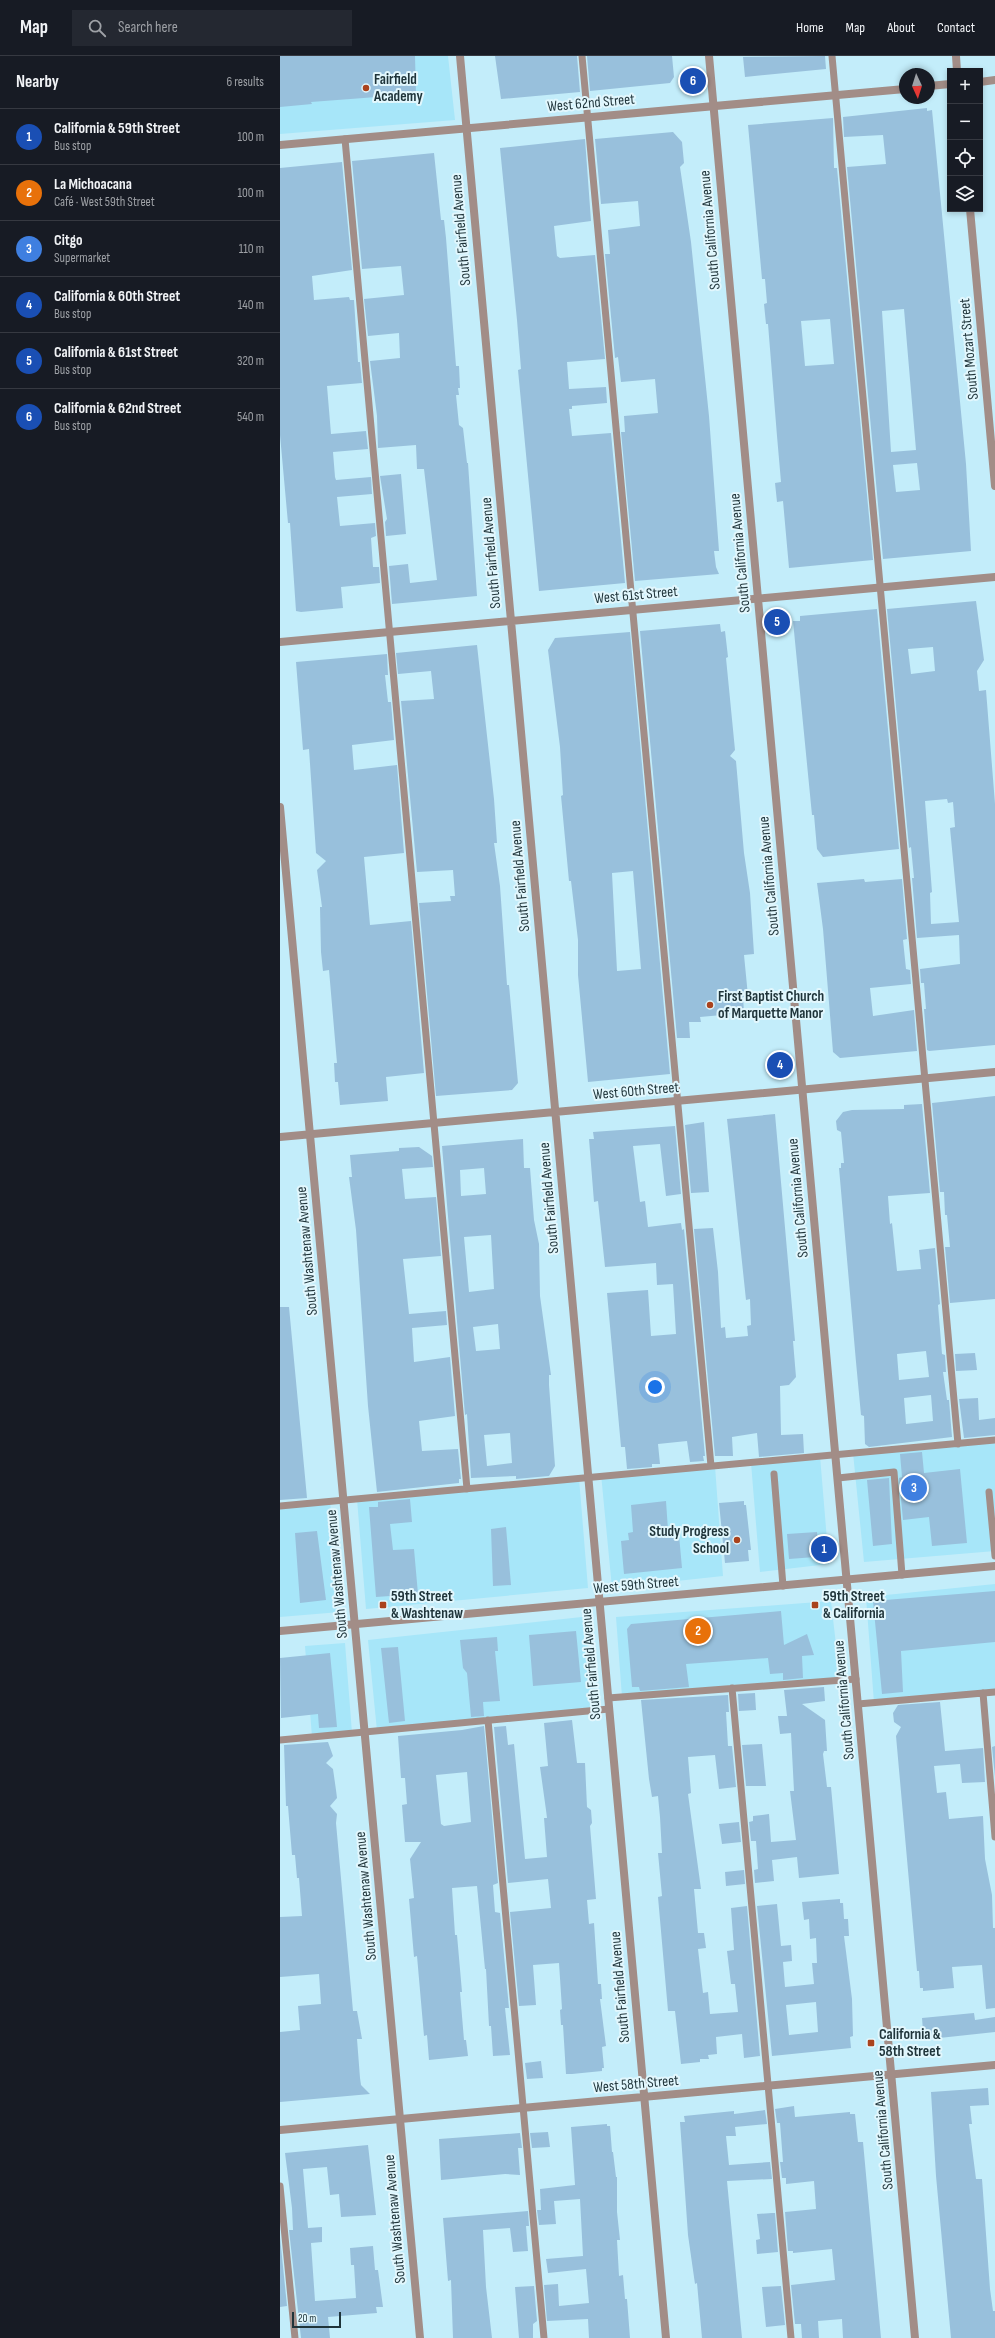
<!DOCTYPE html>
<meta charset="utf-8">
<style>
:root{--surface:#171b24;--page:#242831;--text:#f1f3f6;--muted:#9ea1a6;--line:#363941;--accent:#ea580c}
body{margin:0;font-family:"Sofia Sans Condensed",sans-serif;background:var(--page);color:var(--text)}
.controls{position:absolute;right:12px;top:12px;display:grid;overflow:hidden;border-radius:0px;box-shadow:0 2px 6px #0003}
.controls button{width:36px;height:36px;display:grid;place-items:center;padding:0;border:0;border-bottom:1px solid var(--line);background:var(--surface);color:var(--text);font:20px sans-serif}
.compass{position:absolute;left:619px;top:12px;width:36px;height:36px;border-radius:50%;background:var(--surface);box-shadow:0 2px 6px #0003;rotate:176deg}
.scale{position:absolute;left:12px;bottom:10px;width:49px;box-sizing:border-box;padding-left:4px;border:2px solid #1f343a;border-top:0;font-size:11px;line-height:14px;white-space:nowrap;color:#1f343a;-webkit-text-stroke:3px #e2f7fd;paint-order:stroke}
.you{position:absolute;left:375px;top:1331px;width:14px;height:14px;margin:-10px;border:3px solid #fff;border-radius:50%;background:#1a73e8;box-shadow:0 0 0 6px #1a73e833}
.badge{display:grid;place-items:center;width:26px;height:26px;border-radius:50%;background:var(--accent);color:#fff;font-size:13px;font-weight:700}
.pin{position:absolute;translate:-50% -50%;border:2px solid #fff;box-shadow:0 1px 4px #0006}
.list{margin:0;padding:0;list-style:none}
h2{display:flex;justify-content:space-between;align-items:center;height:52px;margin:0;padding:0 16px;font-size:17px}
h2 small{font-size:13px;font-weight:400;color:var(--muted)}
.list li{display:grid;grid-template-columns:26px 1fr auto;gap:12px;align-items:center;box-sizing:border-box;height:56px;padding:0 16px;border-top:1px solid var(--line)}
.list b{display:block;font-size:15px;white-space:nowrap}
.list p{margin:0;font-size:13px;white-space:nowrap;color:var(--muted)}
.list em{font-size:13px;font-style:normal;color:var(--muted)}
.icon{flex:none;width:22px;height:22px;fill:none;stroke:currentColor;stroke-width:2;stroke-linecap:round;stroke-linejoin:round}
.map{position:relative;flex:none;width:715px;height:2282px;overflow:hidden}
header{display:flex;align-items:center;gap:24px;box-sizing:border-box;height:56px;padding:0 20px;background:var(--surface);border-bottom:1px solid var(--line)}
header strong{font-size:19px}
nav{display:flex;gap:22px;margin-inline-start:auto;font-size:14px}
.search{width:280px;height:36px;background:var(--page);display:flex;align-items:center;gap:10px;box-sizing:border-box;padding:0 14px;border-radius:0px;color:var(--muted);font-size:15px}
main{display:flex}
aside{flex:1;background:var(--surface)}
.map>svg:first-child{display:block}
.built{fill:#a7e6f9}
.building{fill:#98c0dc;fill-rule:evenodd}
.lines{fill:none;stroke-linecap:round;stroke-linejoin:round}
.service{stroke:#a28d87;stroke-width:7}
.minor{stroke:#a28d87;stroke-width:8}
.tertiary{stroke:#a28d87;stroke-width:8}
.poi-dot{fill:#aa431e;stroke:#e2f7fd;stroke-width:1.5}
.labels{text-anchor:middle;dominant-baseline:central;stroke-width:4;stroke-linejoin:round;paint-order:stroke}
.poi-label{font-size:15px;font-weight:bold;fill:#1f343a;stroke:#e2f7fd;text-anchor:start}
.street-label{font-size:15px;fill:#1f343a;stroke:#e2f7fd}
</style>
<header>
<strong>Map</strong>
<div class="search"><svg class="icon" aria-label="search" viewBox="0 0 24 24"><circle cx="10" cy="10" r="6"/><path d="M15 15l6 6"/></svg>Search here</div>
<nav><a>Home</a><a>Map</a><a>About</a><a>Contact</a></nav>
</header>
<main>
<aside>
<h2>Nearby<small>6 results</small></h2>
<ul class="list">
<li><span class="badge" style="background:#1a4fb4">1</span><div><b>California &amp; 59th Street</b><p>Bus stop</p></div><em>100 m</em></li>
<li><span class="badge" style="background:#e8710a">2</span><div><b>La Michoacana</b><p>Café · West 59th Street</p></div><em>100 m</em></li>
<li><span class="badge" style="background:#3f7fe0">3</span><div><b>Citgo</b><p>Supermarket</p></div><em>110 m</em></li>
<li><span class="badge" style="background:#1a4fb4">4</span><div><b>California &amp; 60th Street</b><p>Bus stop</p></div><em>140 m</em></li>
<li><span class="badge" style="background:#1a4fb4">5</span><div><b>California &amp; 61st Street</b><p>Bus stop</p></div><em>320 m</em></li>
<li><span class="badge" style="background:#1a4fb4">6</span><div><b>California &amp; 62nd Street</b><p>Bus stop</p></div><em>540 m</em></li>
</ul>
</aside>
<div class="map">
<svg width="715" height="2282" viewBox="0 0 715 2282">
<rect width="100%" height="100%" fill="#c3edfa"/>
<path class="built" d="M0,0H168L175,64L0,78Z
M715,1384V1495L584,1506L573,1397Z
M540,1400L549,1508L480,1516L471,1407Z
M435,1410L443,1520L332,1532L321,1418Z
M299,1422L308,1532L86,1553L77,1443Z
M50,1445L60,1556L0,1561V1450Z
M715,1528V1636L594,1647L586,1541Z
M551,1545L560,1624L342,1641L336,1561Z
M311,1560L319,1654L97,1675L88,1584Z
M65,1587L72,1677L32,1681L25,1590Z"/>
<path class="building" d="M0,0H135L136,38L31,46L32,48L0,51Z
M215,0H297L300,36L221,43Z
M307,0H392L394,21L390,27L310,35Z
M545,0L546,13L465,21L463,1Z
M647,52V55L652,54L686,408L691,495L603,503L567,111L606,108L603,79L564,81L563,61ZM624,253L636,394L611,396L602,255ZM637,407L640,434L616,436L613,409Z
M553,62L554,112H557L593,504L509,512L503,445L497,446L495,427L501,426L497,380L488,268H486L484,248L487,247L485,223H482L468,69ZM550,263L554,308L525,310L521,265Z
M393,76L402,86L404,107L400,111L411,186L429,360L439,495H434L436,511L439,518L355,525L341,376H345L344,360L378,357L375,323L341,326L338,301L335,302L325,198H330L328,174L360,170L358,145L321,148L315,83Z
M305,83L311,165L274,170L277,200L280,202L315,199L325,303L287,306L289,333L326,331L327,347L292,350V353H289L292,380L331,377L345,527L259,535L238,314L241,313L237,264L220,92Z
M154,97L161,164H164L166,182L176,310H179L180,332H178L179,339H176L179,369L183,372L187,407H188L197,540L112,548L109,510L128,508L130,527L157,524L144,413H137L136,389L98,392L97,360L90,305L120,302L119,277L88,280L84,243L124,239L121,210L82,213L72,105Z
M62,106L72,214L32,220L34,244L69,241L70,244H74L78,306H80L82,327L47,330L51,378L86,375L88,393L53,396L55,421L56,424L91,421L92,438L57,441L60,470L95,467L96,480L91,482L93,511H99L100,527L61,531L63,552L21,556L16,555L10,467H8L0,379V112Z
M121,418L126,478L106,480L105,466L107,463L100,420Z
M696,545L704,604L697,615L699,635L706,634L715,748V989L649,995L647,994L644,953H646L644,927H641L640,913L680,908L679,879L637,882L632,822H634L631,791L629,792L607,553ZM653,591L655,615L631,618L628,593ZM667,743L668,747L673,746L675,771L670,772L679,866L651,868L650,837L652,836L645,745Z
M597,553L619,793L543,801L537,793L534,759H532L513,565H520V560Z
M440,568L441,576L445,575L448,601L446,602L455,694L450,700L456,705L464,797L470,837L474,898L464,899L468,940L463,941L464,957L420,961L421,966H409L410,982H397L360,575Z
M350,576L390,1018L308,1026L298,919V884L291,825H289L281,740L283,739L280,691L268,594L275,582ZM353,815L361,913L337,915L332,817Z
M197,589L214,743L217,787H214L220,830L227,929H229L238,1027L232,1034L156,1040L139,847L171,845L170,840H175L173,814L137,816L121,645L154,643L151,615L118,618L116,597Z
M107,598L108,619H105L108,646H111L114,684L72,689L74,714L117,709L124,797L84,801L90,869L131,865L144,1017L106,1021L108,1045L60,1049L58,1026H55L54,1007H57L49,914L43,915L41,896L40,851H42L37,814L46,805L36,797L29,693L23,694L16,606Z
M584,823L585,826L622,823L627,883L623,884L626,913L630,914L631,928L590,932L593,960L634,954L637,995L560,1002L553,996L543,873L537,827Z
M715,1040V1243L670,1247L665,1191H670L667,1159H665L664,1136H660L652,1047Z
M642,1048L650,1137L608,1140L610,1168L612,1167L617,1215L641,1213L639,1194L655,1192L660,1248L658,1249L662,1298L665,1299L666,1316H663L667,1344H669L672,1381L589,1391L585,1388L584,1360L581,1359L576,1306L559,1112H561V1107H564L561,1076L557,1074L556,1065L563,1056L572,1054L624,1053V1049ZM646,1295L649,1321L619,1324L617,1298ZM651,1339L653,1365L626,1368L624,1342Z
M495,1058L515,1285H513L516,1321L509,1329L500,1330L501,1379L523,1378L524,1397L479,1401L477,1377L452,1381L453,1400H435L414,1173L433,1172L438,1216L441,1272L445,1271L446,1282L468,1280L467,1270L471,1269L470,1243L466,1244L447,1063Z
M424,1066L429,1136L411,1137L405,1069Z
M395,1070L401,1138L386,1140L380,1088L353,1090L360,1146L365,1145L368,1171L401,1167L402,1174L404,1173L425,1400H423L424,1405L410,1406L407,1385L378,1388L380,1408H372V1411L347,1413L345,1391H341L327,1237L368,1234L371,1280L396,1278L393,1228L377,1229L376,1207L325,1211L318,1145L314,1146L309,1083H314L313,1076Z
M243,1083L244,1112H250L254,1164L259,1188L260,1240L271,1319H269V1329L275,1410L269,1420L236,1423V1420L191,1422L187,1358L185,1359L162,1090ZM204,1112L206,1138L181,1140L180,1114ZM211,1179L214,1233L189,1236L184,1181ZM218,1268L220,1293L196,1295L193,1271ZM230,1377L232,1407L207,1410L204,1379Z
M139,1091L152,1100L153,1111L122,1113L125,1143L156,1141L161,1200L123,1203L129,1258L166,1255L167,1269L132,1272L134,1306L170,1301L175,1360L139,1365L142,1395L178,1393L181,1423H179V1427L97,1436L88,1350L76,1174L69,1121H72L70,1099L119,1095V1092Z
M0,1251H9L27,1442L0,1444Z
M695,1297L697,1314L676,1315L675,1298Z
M698,1342L699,1364L715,1362V1379L684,1382L679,1343Z
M642,1396L644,1417L680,1413L687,1487L652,1490L649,1461L623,1464L619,1422L622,1421L620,1398Z
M609,1422L612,1488L593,1490L587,1424Z
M130,1443L132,1466L110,1468L113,1494L134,1493L138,1538L96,1541L89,1451H98V1446Z
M386,1445L388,1474H393L394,1479H399L402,1512L344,1518L341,1485L349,1484L348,1477L353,1476L351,1449Z
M464,1445V1449H466L471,1494H468L469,1505L445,1507L439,1447Z
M226,1471L231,1529L213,1530L211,1473Z
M37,1475L46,1544L20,1547L15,1477Z
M537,1476L539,1497L535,1501L509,1503L507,1478Z
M715,1535V1586L621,1595L623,1636L602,1638L593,1545Z
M501,1555L504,1589L527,1578L534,1599L522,1600L523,1622L503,1624V1617L490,1618L488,1602L406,1608L409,1631L360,1635L359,1631H352L347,1573L351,1568Z
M296,1575L301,1626L253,1630L249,1579Z
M217,1581L218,1595H215L220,1645L203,1646L204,1660L191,1661L187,1617L183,1612L180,1584Z
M118,1591L125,1665L109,1667L101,1592Z
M50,1597L57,1671L39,1672L38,1658L1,1662L0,1602Z
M544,1631L545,1645L522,1648L545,1664L547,1695H544L543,1698L547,1731H551L559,1818L519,1822L517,1801L492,1804L494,1825L475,1827L474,1814L478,1813L476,1785H471L469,1766L473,1765V1760L489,1758L491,1786L516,1784L510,1735H514L511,1677L500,1678L498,1660H507L504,1634Z
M475,1637L476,1654L459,1655L458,1638Z
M448,1639L449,1656H446L448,1690H452L456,1731L439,1733L435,1699L408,1701L411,1737L408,1738L421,1833H414L418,1877H424L426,1892L418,1893L423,1937L428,1936L430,1958L458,1956L455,1928H451L447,1895L454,1894L451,1852L467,1850L480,2000L464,2002L462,1978L436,1981L437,1998L428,1999L429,2003H420V2006L401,2008L395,1955H388L378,1841L382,1840L378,1797H382L380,1761L378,1740L372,1741L369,1723L361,1644Z
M660,1646L665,1695L703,1692L705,1726L682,1727L680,1708L654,1710L657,1737L666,1736L669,1763L703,1760L705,1803L712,1839L713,1872H715V1952L706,1953L702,1909L672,1911L674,1932L643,1935V1932H640L639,1915H637L616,1680L621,1671L614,1666L613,1657L618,1649Z
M292,1664L297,1707H305L307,1751L311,1754L312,1767L310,1770L316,1843L307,1844L309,1868L314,1867L318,1928H321L322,1943H320L326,1990L322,1991L324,2012H322V2015L292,2018H286L283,1969H281L280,1954L282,1953L279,1907L253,1909L256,1949L239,1950L230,1856L271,1852L268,1823L228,1827L214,1671L226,1670L228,1689L234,1688L245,1803L267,1801L264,1762H267L266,1754L260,1711L268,1710L264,1667Z
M204,1670L218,1827L213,1829L215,1856L220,1857L229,1952H225L230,1999L213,2000L211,1970H209L206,1913H205L197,1830L172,1832L175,1879H177L182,1936H180L184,1984H186L188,2000L149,2004L147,1979L144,1980L137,1900L134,1901L129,1843L134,1842L130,1803L141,1786H125L122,1749L127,1748L125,1722H121L118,1680L182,1674ZM187,1716L191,1766L164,1770L161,1768L156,1719Z
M48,1686L53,1700L46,1707L53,1713L56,1734L57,1742L50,1750L57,1758L56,1767L73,1955H77L82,1983H77L80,2022L81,2029L90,2038L0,2046V1976L20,1974L18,1950L41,1948L39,1918L0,1921V1861L22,1860L19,1822H17L15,1799H12L8,1750H6L4,1689Z
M482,1688L486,1730H466L462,1689Z
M715,1690V1721L712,1691Z
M459,1766L461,1786L442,1788L439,1768Z
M464,1814L465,1828L446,1830L445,1816Z
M560,1843V1847H563L564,1863H568L569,1880H564L572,1943L573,1980L570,1981L571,1992L492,2000L477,1850L497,1848L501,1890L511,1889L512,1905L503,1906L505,1931L534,1928L532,1907H537L536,1882L530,1883L529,1863L524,1864L522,1846ZM536,1946L538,1976L509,1979L506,1949Z
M694,1957L695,1964L715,1961V1976L650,1983L643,1975L642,1962Z
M261,2005L263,2022L247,2023L245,2007Z
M708,2032L709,2049L690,2050L692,2068H689L696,2123H702L710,2233L713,2255H715V2282H671L656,2120L651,2036Z
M514,2050L515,2061L570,2056V2058H575L578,2086H583L601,2282H563L562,2263L538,2265L539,2282H522L521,2268H515L511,2229L555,2224L552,2193L513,2197V2195H508L505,2156L536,2153L534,2125L506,2128V2122H502L500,2106H503L500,2067H497L495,2053Z
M485,2054L487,2068L455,2071L456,2080H446L449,2109L490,2106L492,2123L447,2125L462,2282H422L417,2227L415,2228L408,2179L400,2066H405L404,2060L454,2055V2058Z
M327,2068V2070H330L332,2096H333L336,2121H337V2156L340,2184H337L339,2220L343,2219L345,2243H347L350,2282H309L308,2263L267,2265L264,2229L278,2228L279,2250L309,2247L306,2213L268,2217L266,2203L303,2200L300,2143L274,2145L276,2168L259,2169L257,2154H261L260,2133L295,2129L291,2071Z
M268,2076L270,2091L252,2092L250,2077Z
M240,2077L242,2092H238L240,2119L225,2118L161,2124L159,2083Z
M88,2089L96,2159L61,2161L59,2138L50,2139L47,2111L23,2113L28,2172L42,2171V2186L31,2187L35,2245L76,2242L74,2209H71L70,2192L93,2190L95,2214H98L103,2251H96L97,2257L48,2261L50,2282H21L9,2174H13L12,2152L5,2097Z
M248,2155L249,2170H246L248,2195L233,2196L230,2172L203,2174L206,2231L212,2282H173L171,2224L168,2225L163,2162Z
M492,2157H495L498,2196L477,2198L476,2184L480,2183L477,2158Z
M0,2181L7,2250L0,2251Z
M254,2230L257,2265L253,2268V2282H239L235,2231Z
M501,2230L505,2269L486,2271L482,2231Z"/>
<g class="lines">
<path class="service" d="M302,0L431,1410
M552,0L678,1388
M65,83L187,1433
M494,1418L503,1530
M558,1422L614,1416L622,1519
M709,1436L715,1500
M0,1450L715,1384
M452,1632L511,2282
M703,1637L715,1781
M328,1642L576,1623
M578,1648L715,1636
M208,1664L264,2282
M0,1684L329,1653
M0,2130L15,2282"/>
<path class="minor" d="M180,0L386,2282
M676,0L677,15
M700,26L715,24
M649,30L670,28
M0,89L625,33
M690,153L715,430
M0,586L715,521
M0,751L140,2282
M0,1081L715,1016
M0,2074L715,2009"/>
<path class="tertiary" d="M429,0L635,2282
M0,1575L715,1510"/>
</g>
<g class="poi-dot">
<circle cx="86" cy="32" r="4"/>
<circle cx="430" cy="949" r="4"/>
<circle cx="457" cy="1484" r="4"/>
<rect x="99" y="1545" width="8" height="8" rx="2"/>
<rect x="531" y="1545" width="8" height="8" rx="2"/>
<rect x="587" y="1983" width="8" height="8" rx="2"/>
</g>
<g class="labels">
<g class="poi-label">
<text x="94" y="23">Fairfield<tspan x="94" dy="17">Academy</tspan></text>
<text x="438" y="940">First Baptist Church<tspan x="438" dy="17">of Marquette Manor</tspan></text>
<text x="449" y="1475" text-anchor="end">Study Progress<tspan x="449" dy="17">School</tspan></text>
<text x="111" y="1540">59th Street<tspan x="111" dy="17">&amp; Washtenaw</tspan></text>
<text x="543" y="1540">59th Street<tspan x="543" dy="17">&amp; California</tspan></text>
<text x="599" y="1978">California &amp;<tspan x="599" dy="17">58th Street</tspan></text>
</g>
<g class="street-label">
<text transform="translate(311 47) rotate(-5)">West 62nd Street</text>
<text transform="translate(181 174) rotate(-95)">South Fairfield Avenue</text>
<text transform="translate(430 174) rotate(-95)">South California Avenue</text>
<text transform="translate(689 293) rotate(-95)">South Mozart Street</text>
<text transform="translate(211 497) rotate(-95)">South Fairfield Avenue</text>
<text transform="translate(460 497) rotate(-95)">South California Avenue</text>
<text transform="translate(356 539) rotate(-5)">West 61st Street</text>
<text transform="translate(240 820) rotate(-95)">South Fairfield Avenue</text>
<text transform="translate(489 820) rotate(-95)">South California Avenue</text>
<text transform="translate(356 1035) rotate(-5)">West 60th Street</text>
<text transform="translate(269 1142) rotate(-95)">South Fairfield Avenue</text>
<text transform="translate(518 1142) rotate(-95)">South California Avenue</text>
<text transform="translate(27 1195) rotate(-95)">South Washtenaw Avenue</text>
<text transform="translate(57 1518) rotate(-95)">South Washtenaw Avenue</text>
<text transform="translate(356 1529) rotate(-5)">West 59th Street</text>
<text transform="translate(311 1608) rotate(-95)">South Fairfield Avenue</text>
<text transform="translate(564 1644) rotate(-95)">South California Avenue</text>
<text transform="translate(86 1840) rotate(-95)">South Washtenaw Avenue</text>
<text transform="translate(340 1931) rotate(-95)">South Fairfield Avenue</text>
<text transform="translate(356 2028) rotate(-5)">West 58th Street</text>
<text transform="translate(603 2074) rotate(-95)">South California Avenue</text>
<text transform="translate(115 2163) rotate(-95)">South Washtenaw Avenue</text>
</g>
</g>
</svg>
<div class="controls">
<button>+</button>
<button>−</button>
<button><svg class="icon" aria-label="locate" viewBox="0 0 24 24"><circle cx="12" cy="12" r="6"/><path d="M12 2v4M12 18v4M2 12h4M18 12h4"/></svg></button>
<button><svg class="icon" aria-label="layers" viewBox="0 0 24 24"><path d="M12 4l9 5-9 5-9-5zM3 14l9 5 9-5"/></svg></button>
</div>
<svg class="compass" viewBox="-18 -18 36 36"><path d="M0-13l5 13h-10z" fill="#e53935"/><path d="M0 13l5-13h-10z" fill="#9ea1a6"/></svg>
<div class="scale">20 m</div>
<div class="you"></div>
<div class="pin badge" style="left:544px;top:1493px;background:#1a4fb4">1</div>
<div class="pin badge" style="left:418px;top:1575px;background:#e8710a">2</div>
<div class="pin badge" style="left:634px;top:1432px;background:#3f7fe0">3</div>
<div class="pin badge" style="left:500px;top:1009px;background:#1a4fb4">4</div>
<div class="pin badge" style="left:497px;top:566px;background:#1a4fb4">5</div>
<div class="pin badge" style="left:413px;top:25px;background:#1a4fb4">6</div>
</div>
</main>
